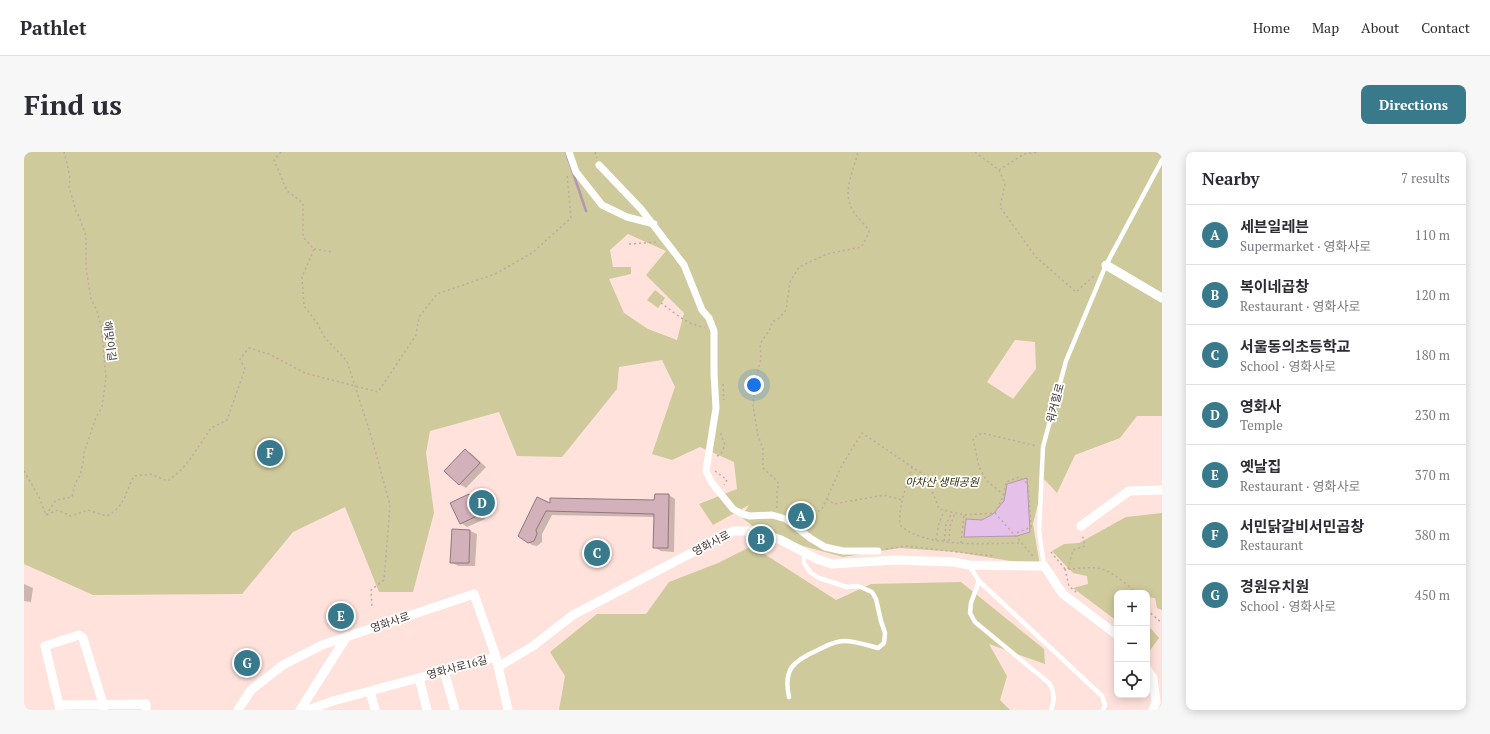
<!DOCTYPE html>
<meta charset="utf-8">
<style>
:root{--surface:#fff;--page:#f7f7f7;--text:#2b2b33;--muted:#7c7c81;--line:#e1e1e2;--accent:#38798c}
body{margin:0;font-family:"PT Serif","Noto Sans KR",serif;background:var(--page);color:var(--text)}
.controls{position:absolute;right:12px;bottom:12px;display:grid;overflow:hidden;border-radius:8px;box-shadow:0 2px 10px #0003}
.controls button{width:36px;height:36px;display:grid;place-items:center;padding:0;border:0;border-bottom:1px solid var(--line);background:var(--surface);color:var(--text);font:20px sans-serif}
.you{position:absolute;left:730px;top:233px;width:14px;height:14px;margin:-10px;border:3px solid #fff;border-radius:50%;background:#1a73e8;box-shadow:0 0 0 6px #1a73e833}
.badge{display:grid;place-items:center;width:26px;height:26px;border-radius:50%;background:var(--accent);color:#fff;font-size:13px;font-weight:700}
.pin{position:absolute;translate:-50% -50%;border:2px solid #fff;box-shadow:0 1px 4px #0006}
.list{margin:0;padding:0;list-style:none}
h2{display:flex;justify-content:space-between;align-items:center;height:52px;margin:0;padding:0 16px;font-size:17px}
h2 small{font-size:13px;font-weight:400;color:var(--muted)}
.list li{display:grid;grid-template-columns:26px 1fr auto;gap:12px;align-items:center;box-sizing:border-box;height:60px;padding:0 16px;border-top:1px solid var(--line)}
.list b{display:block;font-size:15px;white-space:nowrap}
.list p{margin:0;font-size:13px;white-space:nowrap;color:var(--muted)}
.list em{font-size:13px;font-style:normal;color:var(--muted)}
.icon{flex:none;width:22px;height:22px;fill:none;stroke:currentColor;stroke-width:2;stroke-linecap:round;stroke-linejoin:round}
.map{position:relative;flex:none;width:1138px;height:558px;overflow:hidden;border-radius:8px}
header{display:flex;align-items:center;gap:24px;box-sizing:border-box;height:56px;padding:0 20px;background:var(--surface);border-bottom:1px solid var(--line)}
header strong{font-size:19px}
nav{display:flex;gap:22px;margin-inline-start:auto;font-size:14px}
.intro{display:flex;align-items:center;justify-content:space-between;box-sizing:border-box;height:96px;padding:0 24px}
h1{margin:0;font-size:28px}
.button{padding:10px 18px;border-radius:8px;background:var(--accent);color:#fff;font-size:14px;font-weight:700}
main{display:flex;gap:24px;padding:0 24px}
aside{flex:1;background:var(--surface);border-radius:8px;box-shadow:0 2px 10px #0003}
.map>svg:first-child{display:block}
.green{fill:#ceca9b;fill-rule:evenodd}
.water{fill:#e5c0e8;stroke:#b496b1}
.shadow{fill:#0003}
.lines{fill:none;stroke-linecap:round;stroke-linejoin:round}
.stream{stroke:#b496b1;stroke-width:2.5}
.building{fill:#d2b1ba;stroke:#94757e}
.path{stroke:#c1a9a3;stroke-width:1.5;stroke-dasharray:2 3;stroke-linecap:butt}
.service{stroke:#fff;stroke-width:4.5}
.pedestrian{stroke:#fff;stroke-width:7}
.minor{stroke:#fff;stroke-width:9}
.labels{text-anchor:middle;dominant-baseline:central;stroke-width:3.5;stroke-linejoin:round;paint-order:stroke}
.street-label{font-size:11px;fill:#433532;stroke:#fff}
.park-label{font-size:11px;font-style:italic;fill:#343005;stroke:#fff}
</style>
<header>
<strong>Pathlet</strong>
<nav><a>Home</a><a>Map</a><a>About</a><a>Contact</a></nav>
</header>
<div class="intro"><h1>Find us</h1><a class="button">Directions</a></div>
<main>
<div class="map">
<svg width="1138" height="558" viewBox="0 0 1138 558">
<rect width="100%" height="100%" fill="#ffe2db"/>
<path class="green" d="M0,0H1138V264H1113L1096,286L1051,303L1033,341L1020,327L1009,372L1016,414L932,400L876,396L819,405L779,394L734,378L717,365L725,353L689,373L675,352L713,337L710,310L676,295L648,308L628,302L651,235L638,208L595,215L593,237L538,305L493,304L475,260L406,279L402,301L410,361L389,440H355L321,355L269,380L218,442L69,443L0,412ZM604,82L642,99L622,123L660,161L653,188L624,177L600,161L585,127L607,122V115H589L586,98ZM991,188L1011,190L1012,217L989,247L963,230Z
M631,138L641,146L634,156L623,148Z
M1138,361V458L1133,456L1131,446L1123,445V441H1093V469L1049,436L1064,432L1063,424L1049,421L1028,399L1040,392L1055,391L1102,365Z
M728,394L812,448L847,432L937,430L1020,497L1021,512L965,492L983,524L976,548L986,558H535L541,524L526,500L573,462H622L645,430L694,411Z
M1123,472L1135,486L1124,501L1123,500Z"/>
<path class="water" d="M1003,326L1006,380L993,384L940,385L942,367L958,368L969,362L980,349L983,332Z"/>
<path class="shadow" d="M441,298L448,302L462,315L442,336L435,332Z
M445,343L451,347L461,367L443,375L437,371Z
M645,343L651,347L650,400L637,399L630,395L631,365L528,363L518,382V390L513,394L508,393L502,389L495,383L527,353L631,349Z
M428,378L446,379L453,382L451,414H434L427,410Z
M0,432L9,436L7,450L0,449Z"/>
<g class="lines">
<path class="stream" d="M542,0L562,59"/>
</g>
<path class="building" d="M441,297L456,311L435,333L420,319Z
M445,342L455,363L436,372L426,351Z
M631,342H645L644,396H629L630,362L522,359L512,378L513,382L510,389L504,391L494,384L513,345L526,351V346L630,348Z
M428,377L446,378L445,411H426Z"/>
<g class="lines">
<path class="path" d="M257,0L250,8L263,39L279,51V85L290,97L278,125L280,154L293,171L301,186L323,209L348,287L366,353L360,428L347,438L348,456
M571,0L573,6
M951,0L975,18L981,32L976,55L1012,105L1052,140L1070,124
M975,18L1000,2L1015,0
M605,92L633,90
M290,97L309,100
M637,151C650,160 664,174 681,175
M699,232L700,248
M693,304L697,302L701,293L696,280
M888,315C883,334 874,353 876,373C902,397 964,391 998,391
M0,319L15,345L22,363L34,358L47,364L64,358L83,364C103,352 100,342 110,324L126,322L144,329L157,318L167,306L187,276L203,268L221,217L216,207L225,196L245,202L281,221L354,240L392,183L395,165L413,142L471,122L508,101L547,66L543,21
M691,319L703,328L700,333
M980,343L963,329L955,315L949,286L958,281L1013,294
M803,347L810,352L860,343L878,348
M753,356V338L755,332L751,327L739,316V297L734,284L729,254L731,230L737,206L736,192L746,177L748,170L755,166L762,158L766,130L775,115L803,102L837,95L842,87L845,79C841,71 832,66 828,57C818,39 830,18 834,0
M971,361L1009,404
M22,363L32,348L48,345L51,332L56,323L59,311L60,301L72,265L78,255L82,226L77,174L73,159L67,147L62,115V84L56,67L52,59L45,35L46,27L44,16L40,0
M777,370L798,357L818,313L838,281L903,325L915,357L940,363L971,361L980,343L982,330L995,325L1004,332L1007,375L990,382
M912,388L915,371L920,359
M920,389L922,373L928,360
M925,389L926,374L931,361
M937,391L940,363
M862,397L881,394L970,404
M1027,400L1041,417C1068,417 1073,410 1097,428C1102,432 1108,436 1111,441
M1041,417L1045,434L1052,440
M1044,417L1049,398L1061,394L1058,382
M1123,458L1138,471"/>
<path class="service" d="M945,413L955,429L1078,544L1081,553L1079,558
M1020,414L1015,379L1019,295L1042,209L1082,113L1138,8
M955,429L947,451L946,461L951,470L1025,531C1031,540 1031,548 1027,558
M765,545C759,517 769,509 794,498C802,494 810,489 820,489C831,489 843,493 854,496L860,491L861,481L857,469L852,447L848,440L834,434L823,435L795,426L786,420L780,411V400"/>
<path class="pedestrian" d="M545,0L552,20L578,53L603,65L630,72
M575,13L617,57L660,113L678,158L685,166L690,179V221L692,256L682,319L688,331L709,357L718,362L726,364L748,363L762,367L786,386L801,395L819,399H854"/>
<path class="minor" d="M1082,113L1138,146
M1057,374L1105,339L1138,338
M474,515L509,494L549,463L709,379H731L757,388L793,407L808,412L871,408L930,410L945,413L1020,414L1039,442L1093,483
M1123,517L1129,526L1132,550L1129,558
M420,519L431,558
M395,526L403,558
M346,539L351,558
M35,553L122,552V558
M36,558L35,553L21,494L55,483L59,486L79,552V558
M214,558L227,538L259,513L298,493L450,442L472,505L484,558
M276,558L323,484
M284,558L309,549L472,505"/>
</g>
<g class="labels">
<g class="street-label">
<text transform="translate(86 189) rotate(83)">해맞이길</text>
<text transform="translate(1031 251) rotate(-75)">워커힐로</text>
<text transform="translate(687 391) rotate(-28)">영화사로</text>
<text transform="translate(366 470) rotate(-19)">영화사로</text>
<text transform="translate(433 515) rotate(-15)">영화사로16길</text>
</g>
<g class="park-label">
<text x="918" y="330">아차산 생태공원</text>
</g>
</g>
</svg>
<div class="controls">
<button>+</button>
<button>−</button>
<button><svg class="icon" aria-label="locate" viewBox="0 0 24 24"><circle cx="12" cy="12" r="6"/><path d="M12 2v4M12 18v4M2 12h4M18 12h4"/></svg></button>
</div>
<div class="you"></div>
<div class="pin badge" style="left:777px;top:364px">A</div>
<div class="pin badge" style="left:737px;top:387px">B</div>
<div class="pin badge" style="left:573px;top:401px">C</div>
<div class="pin badge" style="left:458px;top:351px">D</div>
<div class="pin badge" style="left:317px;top:464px">E</div>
<div class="pin badge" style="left:246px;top:301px">F</div>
<div class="pin badge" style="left:223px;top:511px">G</div>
</div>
<aside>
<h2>Nearby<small>7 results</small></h2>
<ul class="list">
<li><span class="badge">A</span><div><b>세븐일레븐</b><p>Supermarket · 영화사로</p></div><em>110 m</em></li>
<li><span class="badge">B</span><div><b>복이네곱창</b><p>Restaurant · 영화사로</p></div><em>120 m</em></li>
<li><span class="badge">C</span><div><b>서울동의초등학교</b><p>School · 영화사로</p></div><em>180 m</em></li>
<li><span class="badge">D</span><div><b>영화사</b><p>Temple</p></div><em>230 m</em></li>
<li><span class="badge">E</span><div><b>옛날집</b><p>Restaurant · 영화사로</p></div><em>370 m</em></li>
<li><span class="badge">F</span><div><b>서민닭갈비서민곱창</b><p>Restaurant</p></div><em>380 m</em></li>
<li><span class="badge">G</span><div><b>경원유치원</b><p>School · 영화사로</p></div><em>450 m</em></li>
</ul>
</aside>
</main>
